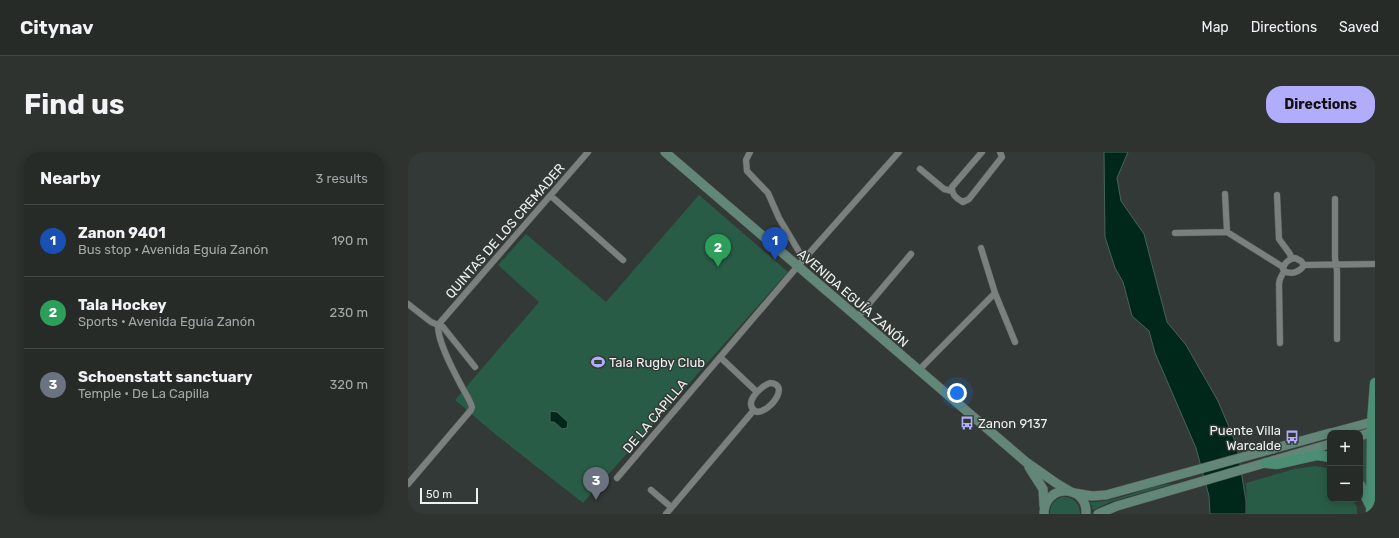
<!DOCTYPE html>
<meta charset="utf-8">
<style>
:root{--surface:#262b28;--page:#2e3330;--text:#f1f3f6;--muted:#a4a7a8;--line:#424745;--accent:#b1adfa}
body{margin:0;font-family:Rubik,sans-serif;background:var(--page);color:var(--text)}
.controls{position:absolute;right:12px;bottom:12px;display:grid;overflow:hidden;border-radius:8px;box-shadow:0 2px 10px #0003}
.controls button{width:36px;height:36px;display:grid;place-items:center;padding:0;border:0;border-bottom:1px solid var(--line);background:var(--surface);color:var(--text);font:20px sans-serif}
.scale{position:absolute;left:12px;bottom:10px;width:58px;box-sizing:border-box;padding-left:4px;border:2px solid #edf1ef;border-top:0;font-size:11px;line-height:14px;white-space:nowrap;color:#edf1ef;-webkit-text-stroke:3px #333936;paint-order:stroke}
.you{position:absolute;left:549px;top:241px;width:14px;height:14px;margin:-10px;border:3px solid #fff;border-radius:50%;background:#1a73e8;box-shadow:0 0 0 6px #1a73e833}
.badge{display:grid;place-items:center;width:26px;height:26px;border-radius:50%;background:var(--accent);color:#fff;font-size:13px;font-weight:700}
.pin{position:absolute;translate:-50% -33px;filter:drop-shadow(0 1px 2px #0008)}
.pin::after{content:'';position:absolute;top:21px;width:14px;height:12px;background:inherit;clip-path:polygon(0 0,100% 0,50% 100%)}
.list{margin:0;padding:0;list-style:none}
h2{display:flex;justify-content:space-between;align-items:center;height:52px;margin:0;padding:0 16px;font-size:17px}
h2 small{font-size:13px;font-weight:400;color:var(--muted)}
.list li{display:grid;grid-template-columns:26px 1fr auto;gap:12px;align-items:center;box-sizing:border-box;height:72px;padding:0 16px;border-top:1px solid var(--line)}
.list b{display:block;font-size:15px;white-space:nowrap}
.list p{margin:0;font-size:13px;white-space:nowrap;color:var(--muted)}
.list em{font-size:13px;font-style:normal;color:var(--muted)}
.map{position:relative;flex:none;width:967px;height:362px;overflow:hidden;border-radius:16px}
header{display:flex;align-items:center;gap:24px;box-sizing:border-box;height:56px;padding:0 20px;background:var(--surface);border-bottom:1px solid var(--line)}
header strong{font-size:19px}
nav{display:flex;gap:22px;margin-inline-start:auto;font-size:14px}
.intro{display:flex;align-items:center;justify-content:space-between;box-sizing:border-box;height:96px;padding:0 24px}
h1{margin:0;font-size:28px}
.button{padding:10px 18px;border-radius:16px;background:var(--accent);color:#111;font-size:14px;font-weight:700}
main{display:flex;gap:24px;padding:0 24px}
aside{flex:1;background:var(--surface);border-radius:16px;box-shadow:0 2px 10px #0003}
.map>svg:first-child{display:block}
.green{fill:#295c46}
.water{fill:#00281a;stroke:#47645a}
.lines{fill:none;stroke-linecap:round;stroke-linejoin:round}
.minor-casing{stroke:#525654;stroke-width:7}
.secondary-casing{stroke:#525654;stroke-width:10}
.primary-casing{stroke:#525654;stroke-width:11}
.minor{stroke:#7a807d;stroke-width:6}
.secondary{stroke:#628778;stroke-width:9}
.primary{stroke:#4b8e74;stroke-width:10}
.labels{text-anchor:middle;dominant-baseline:central;stroke-width:3;stroke-linejoin:round;paint-order:stroke}
.street-label{font-size:13px;fill:#edf1ef;stroke:#333936}
.poi-label{font-size:13px;fill:#edf1ef;stroke:#333936;text-anchor:start}
</style>
<header>
<strong>Citynav</strong>
<nav><a>Map</a><a>Directions</a><a>Saved</a></nav>
</header>
<div class="intro"><h1>Find us</h1><a class="button">Directions</a></div>
<main>
<aside>
<h2>Nearby<small>3 results</small></h2>
<ul class="list">
<li><span class="badge" style="background:#1a4fb4">1</span><div><b>Zanon 9401</b><p>Bus stop · Avenida Eguía Zanón</p></div><em>190 m</em></li>
<li><span class="badge" style="background:#2e9e5b">2</span><div><b>Tala Hockey</b><p>Sports · Avenida Eguía Zanón</p></div><em>230 m</em></li>
<li><span class="badge" style="background:#6b7280">3</span><div><b>Schoenstatt sanctuary</b><p>Temple · De La Capilla</p></div><em>320 m</em></li>
</ul>
</aside>
<div class="map">
<svg width="967" height="362" viewBox="0 0 967 362">
<rect width="100%" height="100%" fill="#333936"/>
<path class="green" d="M291,43L380,120L175,351L87,282L47,248L131,150L90,113L118,82L198,150Z
M959,285L960,337L952,325V287Z
M907,314L919,316L922,318V347H944L949,355V362H839L838,331L886,317Z
M765,332L702,350L685,358L682,350C711,351 738,333 765,332Z
M655,345C666,345 672,352 672,362H642C642,353 646,347 655,345Z"/>
<path class="water" d="M696,0H720L709,26L713,49L736,82L759,170L778,193L810,249L829,294L838,349V362H802L801,344L788,296L747,201L741,179L724,164L715,130L707,116L697,85Z
M142,259L149,260L160,270L159,276L154,277L146,270H142Z"/>
<g class="lines">
<g class="minor-casing">
<path id="minor" d="M342,0L338,8L339,19L360,41L371,66L396,108
M574,0L544,35C543,43 549,47 555,50L561,47L594,5L592,0
M512,17L536,37L544,39
M817,42L819,80
M869,43L871,87L882,102L883,106
M143,44L215,108
M927,47V106L929,119V187
M767,81L819,80L875,115
M573,96L587,141L607,190
M896,113C892,120 883,123 876,119L875,117C876,111 881,107 887,106L893,109L896,113L967,112
M0,152L23,170L35,175L67,215
M449,166L503,102
M872,191L871,132L872,127L876,119
M312,205L349,240
M510,219L587,141
M362,231C382,232 364,259 349,260C333,252 353,234 362,231Z
M209,326L389,115L491,0
M0,332L63,258L64,255C62,248 57,241 54,235C46,220 29,189 30,173L180,0
M243,338L263,355
M258,362L346,258"/>
</g>
<g class="secondary-casing">
<path id="secondary" d="M257,0L618,310L648,331L663,340
M923,281L964,270
M952,284L964,280
M621,315L635,337L636,354
M666,341L684,344L698,343L922,281
M636,362C636,331 680,332 678,362
M690,362L709,354L922,292"/>
</g>
<g class="primary-casing">
<path id="primary" d="M858,311L869,312L909,303L922,305
M952,333L962,353
M963,362L964,270L967,231"/>
</g>
<use href="#minor" class="minor"/>
<use href="#secondary" class="secondary"/>
<use href="#primary" class="primary"/>
</g>
<defs>
<g id="stadium-bare" transform="scale(1.08)"><path d="M0-5a6.5 5 0 1 0 0 10a6.5 5 0 1 0 0-10ZM-3.5-1.8h7v3.6h-7Z" fill="#b1adfa" stroke="#333936" stroke-width="2.5" paint-order="stroke"/></g>
<g id="bus-bare" transform="scale(1.08)"><path d="M-5-6H5V4H4V6H2V4H-2V6H-4V4H-5ZM-3.5-4V0h7V-4ZM-3.5 1.2v1.5H-2V1.2ZM2 1.2v1.5H3.5V1.2Z" fill="#b1adfa" stroke="#333936" stroke-width="2.5" paint-order="stroke"/></g>
</defs>
<g fill-rule="evenodd">
<use href="#stadium-bare" x="190" y="210"/>
<use href="#bus-bare" x="559" y="271"/>
<use href="#bus-bare" x="884" y="285"/>
</g>
<g class="labels">
<g class="street-label">
<text transform="translate(97 79) rotate(-49)">QUINTAS DE LOS CREMADER</text>
<text transform="translate(445 146) rotate(41)">AVENIDA EGUÍA ZANÓN</text>
<text transform="translate(247 264) rotate(-50)">DE LA CAPILLA</text>
</g>
<g class="poi-label">
<text x="201" y="210">Tala Rugby Club</text>
<text x="570" y="271">Zanon 9137</text>
<text x="873" y="278" text-anchor="end">Puente Villa<tspan x="873" dy="15">Warcalde</tspan></text>
</g>
</g>
</svg>
<div class="controls">
<button>+</button>
<button>−</button>
</div>
<div class="scale">50 m</div>
<div class="you"></div>
<div class="pin badge" style="left:367px;top:108px;background:#1a4fb4">1</div>
<div class="pin badge" style="left:310px;top:115px;background:#2e9e5b">2</div>
<div class="pin badge" style="left:188px;top:348px;background:#6b7280">3</div>
</div>
</main>
